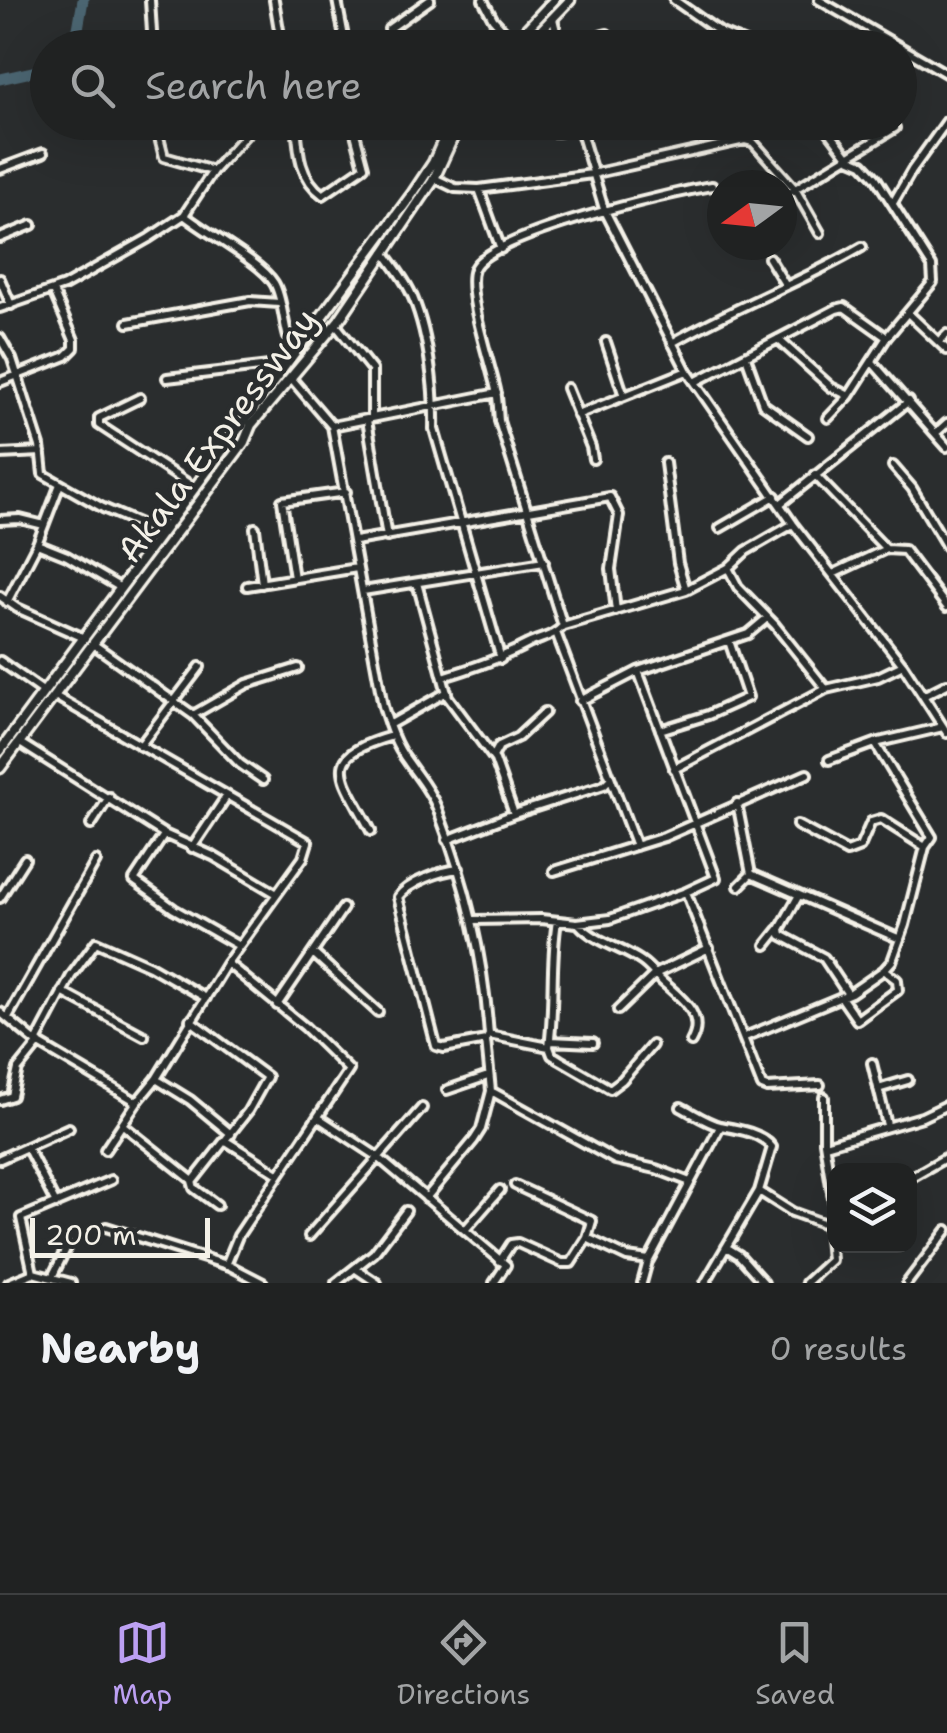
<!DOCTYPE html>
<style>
:root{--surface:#202222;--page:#282a2a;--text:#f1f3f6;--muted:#a2a4a5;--line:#3d3f40;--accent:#bca0f2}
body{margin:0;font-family:"Shantell Sans",sans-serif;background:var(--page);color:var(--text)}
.controls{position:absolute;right:30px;bottom:30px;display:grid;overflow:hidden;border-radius:20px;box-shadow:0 10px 40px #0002}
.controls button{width:90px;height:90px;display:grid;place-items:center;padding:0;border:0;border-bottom:2px solid var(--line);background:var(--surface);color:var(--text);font:50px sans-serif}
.compass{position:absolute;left:707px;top:170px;width:90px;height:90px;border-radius:50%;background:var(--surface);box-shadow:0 10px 40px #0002;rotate:255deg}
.scale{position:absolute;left:30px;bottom:25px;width:180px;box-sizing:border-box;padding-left:10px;border:5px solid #f4f1e8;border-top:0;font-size:28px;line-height:35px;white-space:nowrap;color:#f4f1e8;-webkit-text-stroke:8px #2a2d2e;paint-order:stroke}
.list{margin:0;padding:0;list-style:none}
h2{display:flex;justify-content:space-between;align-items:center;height:130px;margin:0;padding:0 40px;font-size:42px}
h2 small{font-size:32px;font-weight:400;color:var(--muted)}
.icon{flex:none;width:55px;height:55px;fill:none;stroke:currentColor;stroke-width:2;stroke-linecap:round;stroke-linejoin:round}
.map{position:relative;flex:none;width:947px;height:1283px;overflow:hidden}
.search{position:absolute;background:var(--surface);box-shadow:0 10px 40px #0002;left:30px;right:30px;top:30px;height:110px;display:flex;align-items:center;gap:25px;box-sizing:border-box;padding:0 35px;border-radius:55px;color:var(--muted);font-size:38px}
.sheet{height:310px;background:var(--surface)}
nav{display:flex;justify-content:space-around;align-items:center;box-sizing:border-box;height:140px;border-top:2px solid var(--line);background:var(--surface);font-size:28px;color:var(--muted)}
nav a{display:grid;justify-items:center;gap:5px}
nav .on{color:var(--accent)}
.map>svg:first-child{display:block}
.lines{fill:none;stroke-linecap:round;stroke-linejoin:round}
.river{stroke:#4c6571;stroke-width:11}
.minor-casing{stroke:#f4f1e8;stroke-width:14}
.major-casing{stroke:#f4f1e8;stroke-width:15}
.minor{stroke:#2a2d2e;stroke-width:6}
.major{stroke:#2a2d2e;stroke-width:8}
.labels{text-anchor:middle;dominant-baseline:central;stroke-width:8;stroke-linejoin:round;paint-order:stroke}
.street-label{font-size:35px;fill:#f4f1e8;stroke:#2a2d2e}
</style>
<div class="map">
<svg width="947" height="1283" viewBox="0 0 947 1283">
<rect width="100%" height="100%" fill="#2a2d2e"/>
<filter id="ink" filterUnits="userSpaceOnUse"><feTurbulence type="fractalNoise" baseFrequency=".01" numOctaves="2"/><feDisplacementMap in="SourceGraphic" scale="20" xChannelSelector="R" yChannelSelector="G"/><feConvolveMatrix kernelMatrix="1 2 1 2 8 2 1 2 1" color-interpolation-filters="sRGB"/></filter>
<g filter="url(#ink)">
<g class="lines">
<path class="river" d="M67,48L76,40L83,0
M0,79L41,70L48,64"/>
<g class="minor-casing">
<path id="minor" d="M150,0L153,48
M274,0L282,48
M337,0L346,48
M483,0L493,19L514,42
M674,0L721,33L757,48
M819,0L947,74
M553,19L560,47
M389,29L430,0
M560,46L607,34
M259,48L280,41
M155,122L164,157L213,171
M296,122C298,150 299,178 323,195L364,167L352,122
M578,122L604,209L687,371L793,524L903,665L947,733
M530,130L557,132L579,128
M0,169L43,153
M434,178L455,188L479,189
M712,186C674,192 487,235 474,269C465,290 491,366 496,390C498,400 498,411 499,421L563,626L686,590L728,568L746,551L793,524
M782,197L895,128
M893,203L912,170L947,121
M184,215C206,233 261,262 274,283C285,301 283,339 295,351
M0,238L32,225
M501,249L479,189L592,174L745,140L753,142L795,189L820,233
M384,252C393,265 403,277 410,291C428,328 435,389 434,429L501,659
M769,258L786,286
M0,279L11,305
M0,308L64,286L149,238L184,215L213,171L257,122
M909,314L947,350
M128,323L250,301L279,303
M335,324L372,370V416
M0,338L12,359L40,446L43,474L103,508L161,533
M778,339L831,387L849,396L887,337L933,282L932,266L876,178L863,164L849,158L822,122
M606,342L624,396
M939,342L947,334
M672,343C734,307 800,283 862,247
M746,357L763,404L808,436
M873,363L947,447
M167,378L286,364
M291,378L332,426
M0,382L66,356L74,348V340L53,291
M695,382L836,309L844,307L886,337
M567,388L591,447L593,459
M497,393L332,426L383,706C389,726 395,745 408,762C419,778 430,790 437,808C466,884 483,953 489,1035L486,1040L491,1091L615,1160L656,1169L690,1182
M140,398L99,418V425L195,488
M577,415L687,371
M828,418L849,396
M367,420L387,537
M937,432L947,423
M0,454L41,452
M665,463L678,563L686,590
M893,466L912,488L947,547
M815,475L886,549
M780,504L909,401
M0,520L20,519L44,525
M255,528L262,584
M720,528L775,496
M355,541L610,497L619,515L611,569L616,611
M37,544L67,556L121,588
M728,568L738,587L775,625L826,689
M833,574L886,549L904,550L947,607
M294,578L282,501L346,492
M417,583L448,697L495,760L514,814
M247,586L357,568
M363,591L544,562
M0,596L17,608L84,638
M7,602L37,544L60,484
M557,635L636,846
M93,644L193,715L240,764L263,780
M0,661L44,692
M443,677C473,668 500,659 528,644C542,637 553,637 563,626
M55,696L308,842L303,858L227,963L156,1079L137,1102
M923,696L947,684
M580,701L638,671L748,634L767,618
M193,715L247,684L298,668
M389,725L447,692
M660,730L708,715L748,697L729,641
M20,743L164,834L213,856L277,894
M140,746L200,667
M494,755L499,746L518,737L545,712
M829,760L875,743L943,727
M674,769L826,689L878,677L903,665
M737,803L751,874
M91,825L109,797
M797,825L847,852L860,847L871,822L881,819L925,847
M371,831C343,776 317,757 392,736
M164,835L134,880L174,909L239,946
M447,840L514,814L604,785L610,779
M192,848L226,797
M459,869C440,871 409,882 398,897L436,1046L444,1048L486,1040
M554,871L664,837L807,774
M751,874L900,939
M739,886L751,874
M686,892L762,1086L767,1088L820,1085
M799,895L780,929L781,935L824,958L848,994
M0,898L25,859
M474,920L541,919L577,923L610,919L686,892L716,878L638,671
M579,924C595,942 621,947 641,961C650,967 656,976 664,983C682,999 706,1016 691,1042
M766,945L778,930
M314,954L378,1012
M62,992L144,1036
M841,997L857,1020L898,990L897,980L884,970
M277,1005L343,908
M618,1010L655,974L709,948
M0,1012L36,1042L137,1102L105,1150
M8,1017L96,861
M489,1035L549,1047L552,1055L560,1060L610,1089L622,1080L652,1045
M745,1037L851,993L884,970L892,961L905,925L925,847L932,837L875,743
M550,1041L593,1043
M36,1042L71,976L96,942L150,966L206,998
M549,1047C555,1005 550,963 557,921
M872,1063L887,1125
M156,1079L190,1100L231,1134
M878,1089L908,1080
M447,1090L488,1076
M824,1097V1142L834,1205
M0,1100L12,1096L18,1069L39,1043
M681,1107C693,1113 707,1123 720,1126C737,1129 760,1132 772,1147L759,1191L705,1283
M319,1118L378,1157L506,1265L494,1283
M124,1126L193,1181L248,1111L267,1077L190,1020
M226,1141L278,1174
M825,1145L922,1117L947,1105
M27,1147L56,1204
M0,1159L69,1128
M910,1178L947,1157
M192,1181L194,1188L217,1205
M759,1191L792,1212L828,1225L831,1260L806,1283
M426,1198L474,1140L481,1129L491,1091
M106,1227L230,1266L263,1283
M465,1230L500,1190
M309,1236L422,1108
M587,1238L627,1257L649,1260L720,1127
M726,1247L739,1255L764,1283
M500,1261L511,1244L518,1243L562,1263H571L587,1238L592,1221L515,1185
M226,1265L238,1236L349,1070L305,1027L227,963
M356,1269L377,1283
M33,1273L21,1218L111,1180
M52,1277L67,1247
M9,1283L33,1273L71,1283
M336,1283L374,1253L406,1211
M642,1283L648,1261
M907,1283L947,1230"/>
</g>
<g class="major-casing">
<path id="major" d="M509,48L554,0
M524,48L570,0
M0,751L413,193L433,163L451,122
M0,768L244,442L251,425L339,320L433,181L460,122"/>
</g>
<use href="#minor" class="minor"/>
<use href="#major" class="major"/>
</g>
</g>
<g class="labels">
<g class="street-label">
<text transform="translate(217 435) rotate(-53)">Akala Expressway</text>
</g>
</g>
</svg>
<div class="controls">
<button><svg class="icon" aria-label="layers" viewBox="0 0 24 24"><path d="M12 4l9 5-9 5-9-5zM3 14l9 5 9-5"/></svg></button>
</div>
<svg class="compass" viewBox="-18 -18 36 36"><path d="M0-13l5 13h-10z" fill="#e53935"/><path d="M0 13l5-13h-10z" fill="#a2a4a5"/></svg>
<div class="scale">200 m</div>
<div class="search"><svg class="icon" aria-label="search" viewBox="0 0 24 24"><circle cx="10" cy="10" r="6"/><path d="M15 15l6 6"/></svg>Search here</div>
</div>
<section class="sheet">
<h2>Nearby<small>0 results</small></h2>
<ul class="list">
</ul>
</section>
<nav>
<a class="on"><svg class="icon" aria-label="map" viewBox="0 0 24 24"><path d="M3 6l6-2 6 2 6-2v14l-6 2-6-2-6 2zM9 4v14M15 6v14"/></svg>Map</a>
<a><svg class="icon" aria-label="directions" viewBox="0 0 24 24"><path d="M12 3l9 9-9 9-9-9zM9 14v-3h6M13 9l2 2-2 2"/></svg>Directions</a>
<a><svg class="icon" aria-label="saved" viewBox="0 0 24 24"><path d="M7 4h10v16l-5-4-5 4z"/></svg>Saved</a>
</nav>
